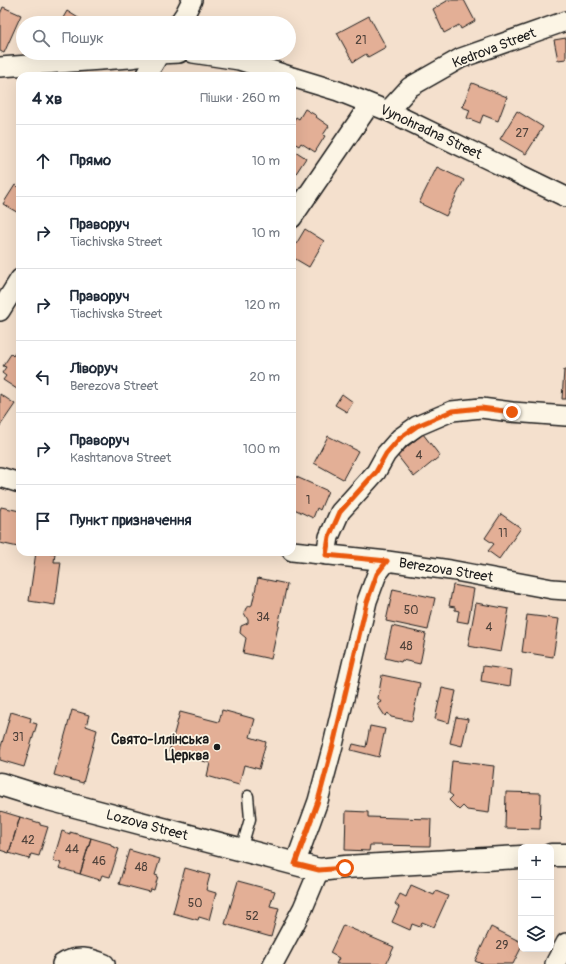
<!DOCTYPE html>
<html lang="uk">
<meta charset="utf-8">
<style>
:root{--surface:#fff;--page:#f2f2f3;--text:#1f2937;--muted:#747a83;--line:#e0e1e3}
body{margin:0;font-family:Pangolin,sans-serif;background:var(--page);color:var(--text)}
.controls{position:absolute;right:12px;bottom:12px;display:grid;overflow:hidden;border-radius:8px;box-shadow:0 4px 16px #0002}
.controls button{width:36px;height:36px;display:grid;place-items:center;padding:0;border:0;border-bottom:1px solid var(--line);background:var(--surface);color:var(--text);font:20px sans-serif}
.stop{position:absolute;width:12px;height:12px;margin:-9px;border:3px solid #ea580c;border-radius:50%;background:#fff}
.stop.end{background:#ea580c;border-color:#fff;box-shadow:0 1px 4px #0008}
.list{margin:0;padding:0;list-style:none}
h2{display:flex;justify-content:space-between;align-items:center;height:52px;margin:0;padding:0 16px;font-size:17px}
h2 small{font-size:13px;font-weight:400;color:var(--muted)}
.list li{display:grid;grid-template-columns:26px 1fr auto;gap:12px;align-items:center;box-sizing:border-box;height:72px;padding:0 16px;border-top:1px solid var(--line)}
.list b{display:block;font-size:15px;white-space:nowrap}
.list p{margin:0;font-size:13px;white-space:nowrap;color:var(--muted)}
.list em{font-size:13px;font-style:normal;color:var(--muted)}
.icon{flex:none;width:22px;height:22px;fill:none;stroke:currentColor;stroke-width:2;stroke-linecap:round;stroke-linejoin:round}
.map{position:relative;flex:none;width:566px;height:964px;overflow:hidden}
.search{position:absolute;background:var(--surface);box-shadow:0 4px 16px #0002;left:16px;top:16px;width:280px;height:44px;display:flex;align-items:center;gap:10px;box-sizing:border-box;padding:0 14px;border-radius:22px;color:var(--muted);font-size:15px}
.panel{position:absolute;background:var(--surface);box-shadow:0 4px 16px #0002;left:16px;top:72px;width:280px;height:484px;border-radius:12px}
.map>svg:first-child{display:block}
.building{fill:#e3af96;stroke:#1c1c1c}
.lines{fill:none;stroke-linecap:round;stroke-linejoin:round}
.lane-casing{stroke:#1c1c1c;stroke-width:13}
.street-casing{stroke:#1c1c1c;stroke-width:22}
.secondary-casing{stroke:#1c1c1c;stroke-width:25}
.lane{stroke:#fcf5e5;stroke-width:10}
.street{stroke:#fcf5e5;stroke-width:19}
.secondary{stroke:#fcf5e5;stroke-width:22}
.route{stroke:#ea580c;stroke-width:5}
.poi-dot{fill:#1c1c1c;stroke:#fcf5e5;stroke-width:1.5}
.labels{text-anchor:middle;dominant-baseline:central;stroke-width:3.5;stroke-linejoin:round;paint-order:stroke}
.number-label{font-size:12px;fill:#4e413a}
.street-label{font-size:14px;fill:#1c1c1c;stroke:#fcf5e5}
.poi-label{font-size:14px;font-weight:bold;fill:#1c1c1c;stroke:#fcf5e5;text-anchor:end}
</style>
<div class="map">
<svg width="566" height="964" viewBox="0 0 566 964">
<rect width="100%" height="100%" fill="#f4e0cd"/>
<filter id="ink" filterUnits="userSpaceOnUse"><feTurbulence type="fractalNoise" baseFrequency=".025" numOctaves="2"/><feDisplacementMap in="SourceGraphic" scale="8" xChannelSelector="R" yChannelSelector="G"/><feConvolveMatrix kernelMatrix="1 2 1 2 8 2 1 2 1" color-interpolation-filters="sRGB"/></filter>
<g filter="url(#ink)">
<path class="building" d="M446,0H464L475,21L461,29L459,25L444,33L433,9L447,1Z
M3,7L21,15L4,53L0,51V14Z
M67,11L80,19L78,23H60Z
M369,16L386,47L368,57L366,54L353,62L337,33Z
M566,38V59L558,60L554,40Z
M472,83L507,97L498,121L483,115L480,123L467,118L470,110L462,107Z
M305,109L317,116L316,117L329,126L323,135L325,136L315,152L301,143L299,146L292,142V123L296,117L299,119Z
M517,111L543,127L526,154L500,139Z
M292,149L306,158L293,178L292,177Z
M437,167L464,180L446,216L419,203Z
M15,185L20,188V214L3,204Z
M305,229L324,241L309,267L292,257V251Z
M17,350L20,352V391L3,380L6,376L2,373L6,367L3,366L11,354L13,356Z
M564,370H566V399H562Z
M0,394L15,404L0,426Z
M342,394L353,402L347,412L335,405Z
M423,434L440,456L414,477L397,455Z
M328,436L358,451L343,479L314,463Z
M292,475L328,491L320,510L317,508L313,518L292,508Z
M1,507L20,511V539L18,547L0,543V511Z
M501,514L521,528L499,559L488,551L494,544L485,538Z
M36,552L55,553L54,562H61L55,605L29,601Z
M258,578L287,584L271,659L243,653L246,638L240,633L241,626L248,623V620L244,613L246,608L252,605Z
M453,585L474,589L468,623L457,621L459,611L455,610V607L449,606Z
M393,589L435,598L428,630L386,621Z
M476,603L509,609L501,652L468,646Z
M527,615L559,619L553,657L522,652Z
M392,626L426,634L420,664L402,660L401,662L385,658Z
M483,666L512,670L510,686L481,681Z
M382,675L420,683L412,721L391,717L388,713L385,716L377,704L381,702L378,698Z
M442,688L456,691L449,723L435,719Z
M72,710L89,715L86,726L97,730L83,783L54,775Z
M222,710L255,719L250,737L266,742L259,769L244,765L239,785L207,776L210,763L169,752L180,712L219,722Z
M11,712L31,718L30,722L37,724L24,767L0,760V750Z
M456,717L468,719L462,746L450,743Z
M370,726L385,729L379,757L351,750L353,744L366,747Z
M452,761L494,766L489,813L467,810L463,806L459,810L449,800L453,796L449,793Z
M506,792L541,793L540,829L505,828Z
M0,811L20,817L9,853L0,850Z
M346,811L368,812V817L431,819L430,846L370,845L369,851L345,850Z
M20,817L40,823V825L48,827L39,856L31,854L29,859L9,853Z
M62,831L70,834V832L91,838L80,874L59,868L61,863L53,861Z
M91,838L111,844V846L119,849L110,877L102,875L100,880L80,874Z
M129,850L160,859L155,875L158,876L154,890L151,889L150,892L119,884Z
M185,868L210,875L206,890L216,893L209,920L199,917L198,920L173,913Z
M238,881L275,891L270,906L279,908L271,937L225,924Z
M411,885L434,895L436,891L448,896L434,927L422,922L420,927L412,924L410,930L392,922L399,907L395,904L400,894L406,897Z
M343,925L394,947L386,964H336L339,958L330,953Z
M491,927L521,942V948L513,964H482L475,961Z"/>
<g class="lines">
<g class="lane-casing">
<path id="lane" d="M241,850L250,819L248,796"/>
</g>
<g class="street-casing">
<path id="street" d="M179,23L185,14L192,0
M193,53L239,60L289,76
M0,67L130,58L159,54L179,53
M146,76L160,53
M292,77L338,91L388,111L566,197
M388,111L410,87L461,58L566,21
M292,218L370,104
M0,311L20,279
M0,477L20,483
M292,551L387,561L450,570L552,589L566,590
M326,555L329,537L340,512L376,472L386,454L400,438L417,426L452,411L481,408L512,412L566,416
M295,864L318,801L333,745L367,601L377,574L387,561
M62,964C76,954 91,958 105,964
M273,964L303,908L319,870
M555,964L566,943"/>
</g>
<g class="secondary-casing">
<path id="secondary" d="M0,784L45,798L319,870L345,867L521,857
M551,855H566"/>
</g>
<use href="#lane" class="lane"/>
<use href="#street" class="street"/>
<use href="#secondary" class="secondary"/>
</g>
</g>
<g class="lines" filter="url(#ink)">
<path class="route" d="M345,868L319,870L295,864L318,801L333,745L367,602L377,574L387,561L326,555L329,537L340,512L376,472L386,454L400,438L417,426L452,411L481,408L512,412"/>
</g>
<circle class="poi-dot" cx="217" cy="747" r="4"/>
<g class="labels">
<g class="number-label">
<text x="361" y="40">21</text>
<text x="522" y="133">27</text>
<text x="419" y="455">4</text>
<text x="308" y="500">1</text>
<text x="503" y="533">11</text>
<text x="411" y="610">50</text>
<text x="263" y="617">34</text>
<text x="489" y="627">4</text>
<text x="406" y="646">48</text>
<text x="18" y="737">31</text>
<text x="28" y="840">42</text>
<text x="72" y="849">44</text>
<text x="99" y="861">46</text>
<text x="141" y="867">48</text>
<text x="195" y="903">50</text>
<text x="252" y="916">52</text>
<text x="502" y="945">29</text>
</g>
<g class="street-label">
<text transform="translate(494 48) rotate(-21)">Kedrova Street</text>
<text transform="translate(431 132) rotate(25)">Vynohradna Street</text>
<text transform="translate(446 570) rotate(9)">Berezova Street</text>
<text transform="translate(147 825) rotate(15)">Lozova Street</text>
</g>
<g class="poi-label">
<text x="209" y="739">Свято-Іллінська<tspan x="209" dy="16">Церква</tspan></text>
</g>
</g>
</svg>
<div class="controls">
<button>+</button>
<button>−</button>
<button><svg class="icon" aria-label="layers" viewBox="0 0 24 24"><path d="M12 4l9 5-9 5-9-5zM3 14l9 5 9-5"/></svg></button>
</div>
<div class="stop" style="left:345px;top:868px"></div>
<div class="stop end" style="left:512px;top:412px"></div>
<div class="search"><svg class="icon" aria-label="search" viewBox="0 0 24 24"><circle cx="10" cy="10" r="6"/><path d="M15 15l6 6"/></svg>Пошук</div>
<section class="panel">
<h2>4 хв<small>Пішки · 260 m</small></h2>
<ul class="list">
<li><svg class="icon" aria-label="ahead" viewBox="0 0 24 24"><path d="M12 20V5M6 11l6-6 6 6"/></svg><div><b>Прямо</b></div><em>10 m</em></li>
<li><svg class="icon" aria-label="right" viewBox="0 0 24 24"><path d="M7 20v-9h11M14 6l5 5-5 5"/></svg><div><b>Праворуч</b><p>Tiachivska Street</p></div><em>10 m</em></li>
<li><svg class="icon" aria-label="right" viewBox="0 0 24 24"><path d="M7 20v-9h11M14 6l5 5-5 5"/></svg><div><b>Праворуч</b><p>Tiachivska Street</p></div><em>120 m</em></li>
<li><svg class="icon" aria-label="left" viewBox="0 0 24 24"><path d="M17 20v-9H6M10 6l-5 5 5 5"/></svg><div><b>Ліворуч</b><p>Berezova Street</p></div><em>20 m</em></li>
<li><svg class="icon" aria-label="right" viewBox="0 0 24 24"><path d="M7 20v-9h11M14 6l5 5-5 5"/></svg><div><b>Праворуч</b><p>Kashtanova Street</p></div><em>100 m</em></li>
<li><svg class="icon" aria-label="arrive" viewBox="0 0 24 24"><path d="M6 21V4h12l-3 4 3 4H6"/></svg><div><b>Пункт призначення</b></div></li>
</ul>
</section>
</div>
